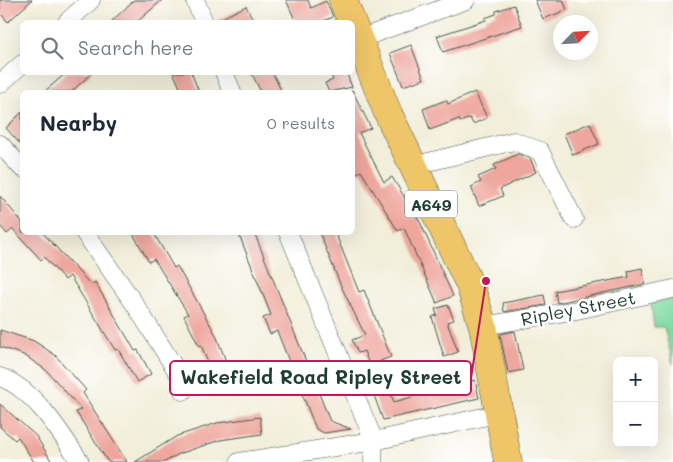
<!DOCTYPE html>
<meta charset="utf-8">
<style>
:root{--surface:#fff;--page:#f6f6f7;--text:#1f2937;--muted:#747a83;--line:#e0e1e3}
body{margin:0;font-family:Mali,sans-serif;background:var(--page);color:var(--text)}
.controls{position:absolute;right:15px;bottom:15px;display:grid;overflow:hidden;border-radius:8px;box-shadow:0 5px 20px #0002}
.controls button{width:45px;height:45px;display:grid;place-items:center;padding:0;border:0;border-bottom:1px solid var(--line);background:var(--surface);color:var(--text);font:25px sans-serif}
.compass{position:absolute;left:553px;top:15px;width:45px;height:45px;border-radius:50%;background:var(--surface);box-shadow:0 5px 20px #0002;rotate:65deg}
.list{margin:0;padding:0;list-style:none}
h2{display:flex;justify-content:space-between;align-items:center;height:65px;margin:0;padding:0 20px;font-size:21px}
h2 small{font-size:16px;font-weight:400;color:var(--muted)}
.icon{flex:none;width:28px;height:28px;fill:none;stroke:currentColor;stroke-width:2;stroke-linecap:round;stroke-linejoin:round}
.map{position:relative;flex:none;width:673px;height:462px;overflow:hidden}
.search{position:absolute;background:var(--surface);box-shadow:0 5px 20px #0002;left:20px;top:20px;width:335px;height:55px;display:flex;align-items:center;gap:12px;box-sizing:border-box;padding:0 18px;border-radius:8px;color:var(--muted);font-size:19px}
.panel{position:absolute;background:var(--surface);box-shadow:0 5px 20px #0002;left:20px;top:90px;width:335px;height:145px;border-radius:8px}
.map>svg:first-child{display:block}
.green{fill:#81dba2;stroke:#508c6b}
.building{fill:#eea69d}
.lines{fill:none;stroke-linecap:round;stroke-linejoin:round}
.minor-casing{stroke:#3f584d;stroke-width:19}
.primary-casing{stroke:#3f584d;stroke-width:29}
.minor{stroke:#fff;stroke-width:18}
.primary{stroke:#eec569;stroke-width:28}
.labels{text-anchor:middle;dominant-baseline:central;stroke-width:5;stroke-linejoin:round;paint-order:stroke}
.shield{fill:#fff;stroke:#627771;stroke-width:1}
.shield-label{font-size:16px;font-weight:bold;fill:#1f3d34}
.street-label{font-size:18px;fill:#1f3d34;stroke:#fff}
.leader{fill:none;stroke:#c2185b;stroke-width:2}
.callout-dot{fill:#c2185b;stroke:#fff;stroke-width:2}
.callout{fill:#fff;stroke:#c2185b;stroke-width:2}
.callout-label{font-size:19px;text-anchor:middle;font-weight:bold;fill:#1f3d34}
</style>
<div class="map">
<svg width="673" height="462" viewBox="0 0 673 462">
<rect width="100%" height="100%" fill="#fff"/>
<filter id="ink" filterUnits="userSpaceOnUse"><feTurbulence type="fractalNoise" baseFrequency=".02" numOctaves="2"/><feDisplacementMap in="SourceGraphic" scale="10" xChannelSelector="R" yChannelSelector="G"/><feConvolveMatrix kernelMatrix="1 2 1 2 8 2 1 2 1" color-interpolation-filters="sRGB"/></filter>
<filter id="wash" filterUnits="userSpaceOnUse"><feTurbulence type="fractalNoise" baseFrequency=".0096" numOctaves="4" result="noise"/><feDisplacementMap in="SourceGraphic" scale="20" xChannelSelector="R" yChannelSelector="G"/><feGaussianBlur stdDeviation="1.12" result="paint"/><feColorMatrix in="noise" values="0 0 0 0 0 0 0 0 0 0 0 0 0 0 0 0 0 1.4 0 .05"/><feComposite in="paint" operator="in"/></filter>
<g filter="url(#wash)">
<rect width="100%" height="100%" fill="#f2eeda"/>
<path class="green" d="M673,298V364L664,327H654L651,304Z"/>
<g id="blocks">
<path class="building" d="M0,0H32L8,22L0,13Z
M134,0H162L137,22H111Z
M286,0H308L311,8L326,1L333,17L321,22H296Z
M535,0H563L567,10L543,19Z
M514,5L522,26L443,52L437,36L486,20L485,18L496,14V11Z
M246,6L254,22H214Z
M411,45L424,79L403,86L390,53Z
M67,72H93L71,92H44Z
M173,72H191L199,92H182Z
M251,72H272L282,92H261Z
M330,72H346L352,87L329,92L325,83L333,80Z
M352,90L371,128L359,133L384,182L392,177L420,222L453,296L437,303L404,228L398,231L361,171L357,173L352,164Z
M475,92L487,118L473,124L470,118L460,122L459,119L430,130L423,109L446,100L448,104Z
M22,112V146L6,128Z
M590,123L599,144L573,155L564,134Z
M518,154L530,158L536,172L500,189L503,196L479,206L471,187L481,182L478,177L496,169L494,165Z
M0,196L22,222V232H42L91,285L95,282L135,351L138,350L151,374L137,382L118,349L115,350L70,276L65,280L44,257L41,260L13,229L7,234L0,226Z
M132,232H153L174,268L177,266L216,335L233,380L217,386L201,345L199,346L184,316L188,314L154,259L149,262Z
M238,232H254L330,421L351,429L324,433L316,429L277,331L270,334L263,318L271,315Z
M319,232H335L359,292L364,290L391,357L380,361L382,366L371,370L364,351L358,353L352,340L365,335L341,286Z
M642,268L645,284L557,303L555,291L629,277L628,271Z
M544,295L546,305L504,312L503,303Z
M448,305L454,320L447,322L458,352L444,357L432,317L437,315L435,309Z
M0,330L34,341L55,355L86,390L83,393L127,462H108L76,412L81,409L46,370L24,355L0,347Z
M515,331L523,370L508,373L500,334Z
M381,370L394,402L426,393L425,391L475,380L479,398L383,420L367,376Z
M0,404L36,436L52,462H34L18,437L15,440L0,427Z
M260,417L262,434L220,440L179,454L165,462H135L177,436L217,423Z"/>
</g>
</g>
<g filter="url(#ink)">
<use href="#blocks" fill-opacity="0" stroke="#3f584d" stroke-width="1"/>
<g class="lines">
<g class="minor-casing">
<path id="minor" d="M195,0L204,22
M67,22L91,0
M359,39L466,0
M224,72L232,92
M0,84L22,64
M0,144L22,168
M412,166L514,141L540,151L574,219
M84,232L134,303L180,376L183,391
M288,232L374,441L373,462
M483,326L577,310L673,289
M0,377C34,389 61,433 80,462
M239,462L374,441L501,413"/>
</g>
<g class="primary-casing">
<path id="primary" d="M343,0L387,111L470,285L483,326L508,462"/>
</g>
<use href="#minor" class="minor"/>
<use href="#primary" class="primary"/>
</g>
</g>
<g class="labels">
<rect class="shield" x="405" y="190.5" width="52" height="27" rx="4"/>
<g class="shield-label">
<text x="431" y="204">A649</text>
</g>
<g class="street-label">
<text transform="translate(578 308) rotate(-11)">Ripley Street</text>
</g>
</g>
<path class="leader" d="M486 281L471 378"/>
<circle class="callout-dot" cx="486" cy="281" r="5"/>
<rect class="callout" x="170" y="361" width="301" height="34" rx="5"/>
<g class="callout-label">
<text x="321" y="384">Wakefield Road Ripley Street</text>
</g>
</svg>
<div class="controls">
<button>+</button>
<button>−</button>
</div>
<svg class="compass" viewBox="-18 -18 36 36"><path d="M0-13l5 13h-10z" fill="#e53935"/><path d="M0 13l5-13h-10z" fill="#747a83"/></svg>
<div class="search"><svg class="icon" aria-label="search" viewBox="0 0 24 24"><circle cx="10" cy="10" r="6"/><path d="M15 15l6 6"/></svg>Search here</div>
<section class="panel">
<h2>Nearby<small>0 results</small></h2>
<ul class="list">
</ul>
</section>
</div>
